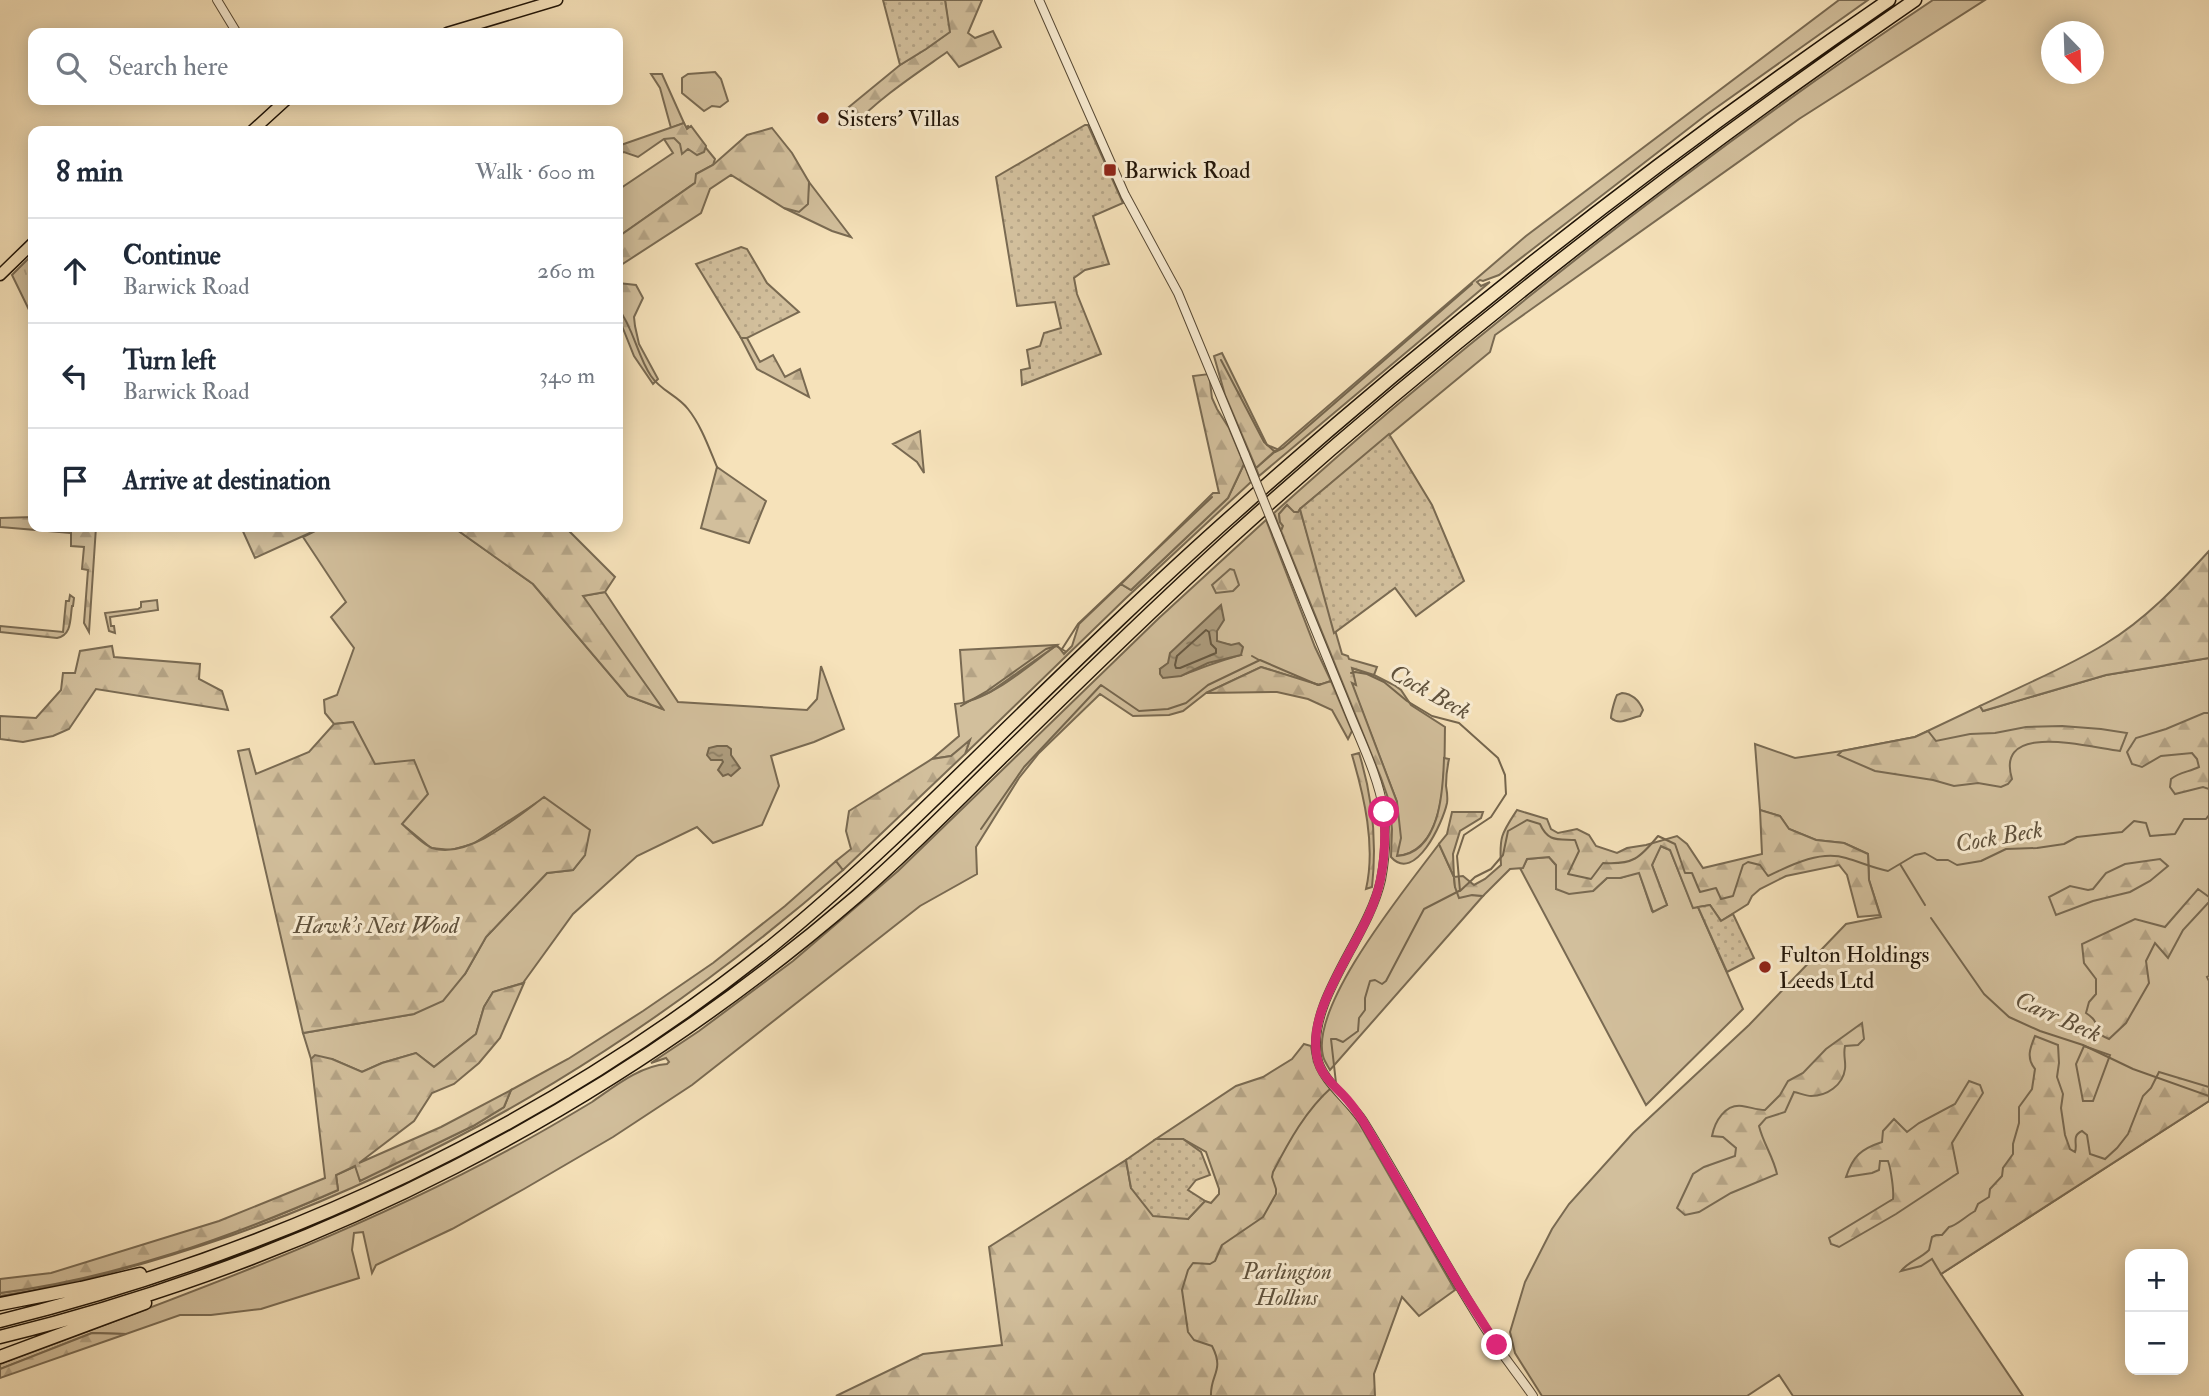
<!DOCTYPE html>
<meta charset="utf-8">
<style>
:root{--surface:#fff;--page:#f2f2f3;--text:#1f2937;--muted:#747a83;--line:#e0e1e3}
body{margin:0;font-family:"IM FELL Double Pica",serif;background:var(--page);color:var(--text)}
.controls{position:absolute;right:21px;bottom:21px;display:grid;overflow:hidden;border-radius:14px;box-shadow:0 4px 18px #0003}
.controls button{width:63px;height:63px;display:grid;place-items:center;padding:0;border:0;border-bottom:2px solid var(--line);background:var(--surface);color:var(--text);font:35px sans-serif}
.compass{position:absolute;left:2041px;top:21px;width:63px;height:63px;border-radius:50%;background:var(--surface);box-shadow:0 4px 18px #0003;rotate:157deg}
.stop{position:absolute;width:21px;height:21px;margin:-16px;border:5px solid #db2777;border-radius:50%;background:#fff}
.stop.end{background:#db2777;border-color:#fff;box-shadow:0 2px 7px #0008}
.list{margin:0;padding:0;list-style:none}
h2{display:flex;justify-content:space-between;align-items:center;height:91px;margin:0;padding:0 28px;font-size:30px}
h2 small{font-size:23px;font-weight:400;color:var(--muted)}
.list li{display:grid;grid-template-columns:46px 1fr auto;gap:21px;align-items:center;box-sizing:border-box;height:105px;padding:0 28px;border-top:2px solid var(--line)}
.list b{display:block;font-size:26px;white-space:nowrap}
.list p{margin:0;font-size:23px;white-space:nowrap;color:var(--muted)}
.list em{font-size:23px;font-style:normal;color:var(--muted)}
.icon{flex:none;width:38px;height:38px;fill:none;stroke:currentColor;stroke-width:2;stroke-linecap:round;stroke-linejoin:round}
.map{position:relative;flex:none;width:2209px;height:1396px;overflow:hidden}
.search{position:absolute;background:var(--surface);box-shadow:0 4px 18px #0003;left:28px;top:28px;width:595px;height:77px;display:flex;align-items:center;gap:18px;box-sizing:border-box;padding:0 24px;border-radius:14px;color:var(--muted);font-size:26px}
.panel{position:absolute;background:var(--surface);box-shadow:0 4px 18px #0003;left:28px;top:126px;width:595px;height:406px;border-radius:14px}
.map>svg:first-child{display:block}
.grass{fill:#d2bf9c;stroke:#796a52;stroke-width:2;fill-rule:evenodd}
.forest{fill:url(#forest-firs);stroke:#796a52;stroke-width:2}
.park{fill:url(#park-tufts);stroke:#796a52;stroke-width:2}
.garden{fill:url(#garden-dots);stroke:#796a52;stroke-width:2}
.water{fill:url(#water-ripples);stroke:#75664e;stroke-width:2}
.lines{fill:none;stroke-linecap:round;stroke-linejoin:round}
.shore{stroke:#665842;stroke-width:2}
.stream{stroke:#75664e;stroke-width:2}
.minor-casing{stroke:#564834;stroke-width:10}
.major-casing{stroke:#201407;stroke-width:13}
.highway-casing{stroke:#201407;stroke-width:15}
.minor{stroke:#f9ecd2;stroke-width:8}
.major{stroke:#f6e2ba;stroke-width:10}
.highway{stroke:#f6e2ba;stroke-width:12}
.minor-bridge-casing{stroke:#564834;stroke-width:10;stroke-linecap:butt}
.minor-bridge{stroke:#f9ecd2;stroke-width:8}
.route{stroke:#db2777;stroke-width:9}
.poi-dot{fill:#8f2418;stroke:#f9ecd2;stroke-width:2.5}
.labels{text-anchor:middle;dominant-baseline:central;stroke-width:6;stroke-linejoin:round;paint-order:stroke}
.poi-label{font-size:23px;fill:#201407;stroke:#f9ecd2;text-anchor:start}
.park-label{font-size:23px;font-style:italic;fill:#5e503b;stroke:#f9ecd2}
.water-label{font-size:24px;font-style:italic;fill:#5f513c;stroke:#f9ecd2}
</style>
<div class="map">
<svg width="2209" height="1396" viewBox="0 0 2209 1396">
<defs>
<pattern id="forest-firs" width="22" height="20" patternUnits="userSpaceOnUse" patternTransform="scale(1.75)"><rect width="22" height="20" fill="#d2bf9c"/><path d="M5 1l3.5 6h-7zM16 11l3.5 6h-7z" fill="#b4a385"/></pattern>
<pattern id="park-tufts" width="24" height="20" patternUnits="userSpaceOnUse" patternTransform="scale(1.75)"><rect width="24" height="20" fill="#d2bf9c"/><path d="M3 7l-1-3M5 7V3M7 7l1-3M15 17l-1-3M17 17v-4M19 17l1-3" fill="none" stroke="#b4a385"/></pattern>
<pattern id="garden-dots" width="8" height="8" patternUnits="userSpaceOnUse" patternTransform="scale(1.75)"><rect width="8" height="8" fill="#d2bf9c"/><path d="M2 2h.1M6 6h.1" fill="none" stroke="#b4a385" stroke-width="1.8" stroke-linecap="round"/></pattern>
<pattern id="water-ripples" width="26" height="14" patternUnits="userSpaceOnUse" patternTransform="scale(1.75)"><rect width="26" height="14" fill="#ad9c7d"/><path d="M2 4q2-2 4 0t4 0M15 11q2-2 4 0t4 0" fill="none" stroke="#8c7e64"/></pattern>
</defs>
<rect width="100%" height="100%" fill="#f6e2ba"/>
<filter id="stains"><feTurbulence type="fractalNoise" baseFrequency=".00286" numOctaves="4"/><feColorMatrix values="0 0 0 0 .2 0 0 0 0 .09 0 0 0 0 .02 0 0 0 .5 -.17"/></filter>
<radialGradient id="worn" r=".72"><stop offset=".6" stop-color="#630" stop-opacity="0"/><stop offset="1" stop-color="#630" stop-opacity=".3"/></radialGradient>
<path class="grass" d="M1839,0H1868L1706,115L1499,275L1483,281L1480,280L1477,282L1481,286L1490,282L1259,476L1256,468L1526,236Z
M1933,0H1985L1799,119L1495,335L1490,352L1300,509L1298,513L1293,512L1287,505L1279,514L1280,522L1283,526L1281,531L1274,513C1319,473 1363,433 1409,395C1577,254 1751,121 1933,0Z
M715,72L721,79L728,101L720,107L712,106L704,111L682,93V78L688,74Z
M651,74H662L684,123L671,128L660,88Z
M688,126L715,159L713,165L696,174V182L618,237V190L673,153L664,139Z
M809,182L851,237L832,231L784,208L799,211L807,204Z
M1244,464L1251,482L1125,599L965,754L969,742L951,756L932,759L959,736L955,704C990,701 1029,665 1057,645L1064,654L1072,646L1079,624L1121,584L1131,590L1228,498Z
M1266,520L1315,647L1331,681L1319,685L1261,667L1206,693L1183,711L1169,715L1133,716L1100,694L1039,753L1019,778L976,847L977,874L920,906L692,1085L613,1137L524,1189L452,1229L376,1265L372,1273L363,1232L354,1233L352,1250L359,1278L261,1309L211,1315H180L126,1334L92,1333L0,1369V1364C181,1296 363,1232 532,1137C552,1126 572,1114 592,1102C614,1087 639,1066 667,1064L669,1062L666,1058L651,1063L699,1031L793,961L898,871L1159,618ZM1217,631V642L1231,645L1241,655C1221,660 1204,667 1185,674C1179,676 1174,675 1168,677L1160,669Z
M323,527H453L533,584L628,696L662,709L582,596L605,592L678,702L807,710L817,699L821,666L844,729L814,742L771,756L779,786L762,825L713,843L697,827L637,856L573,914L523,983L493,992L484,1007L476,1034L434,1067L416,1053L382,1063L362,1072L332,1059H311L303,1033L414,1014L465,974L486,937L547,873L573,870L585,855L544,798L473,844L451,850L431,848L402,824L353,722L334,724L325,713L324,700L337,695L354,648L331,617L346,602L303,537Z
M157,600L158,610L110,617L111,626H114L115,633L109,631L105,613L138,609L141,607V602Z
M2209,658V976L2207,977L2209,981V1101L1941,1274L2023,1396H1793L1779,1375L1747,1396H1542L1515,1353L1510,1332L1525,1282L1552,1229L1569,1204L1633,1133L1749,1025L1846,924L1881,917L1869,880L1868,854L1844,843L1816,840L1789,829L1780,816L1760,810L1755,744L1795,758L1842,751L1915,737L1980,706L1983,711L2106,675Z
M1352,668L1374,675L1394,685L1401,690L1411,705L1445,727C1444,766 1449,852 1396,856L1397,802L1351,682L1355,684Z
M1439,844L1454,877L1455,887L1472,895L1483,896L1330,1070C1328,1066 1324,1061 1323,1056C1310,1004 1408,886 1439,844Z
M1660,846L1670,850L1693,907H1698L1743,1009L1646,1105L1520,868L1523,867L1527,859L1549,857L1556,865V889L1593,891L1607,878H1620L1639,872L1652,911L1667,905L1652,865Z
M836,861L843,870C659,1030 461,1155 230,1236C154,1262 79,1284 0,1296V1293C117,1278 231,1237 338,1190L336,1175L356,1166L360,1180L473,1126L504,1107L511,1090L568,1059L643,1011L713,963L785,906Z"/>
<path class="forest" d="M945,0H982L968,33L975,38L993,31L1001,47L959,67L947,52C913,76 879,98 851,128L844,111L900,65L926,49L949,32Z
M684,123L687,129L691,126L706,146L704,152L697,155L688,149L682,154L680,144L674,138L664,139L638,157L624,152L618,154V146Z
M772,128L792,153L809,182L808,204L799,212L784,208L731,175L710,189L701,213L618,267V237L695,183L696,174L713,165L747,135Z
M618,283L636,285L643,298L634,317L635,326L639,344L658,379L653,384L634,356L622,326L618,325Z
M741,338H747L760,362L773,355L785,377L800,369L809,397L757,369Z
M1222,353L1267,445L1277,449L1256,468L1225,395L1214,356Z
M1209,374L1212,398L1217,409L1229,428L1244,464L1228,498L1131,590L1121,584L1213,493H1219L1193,376Z
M920,431L924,473L917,462L893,444Z
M717,467L766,501L749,543L701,528Z
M1287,505L1294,512H1298L1300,509L1342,654L1348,656L1349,659L1377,667L1374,675L1352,668L1356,685L1352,683L1397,802L1401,838L1397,856C1440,853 1443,792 1444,758L1449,759C1447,768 1446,777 1446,786C1447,792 1448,797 1447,803C1443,822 1415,884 1391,857L1392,829L1389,801L1381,778L1281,531L1283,526L1280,522L1279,514Z
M33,517V527H96L89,632L84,623L88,570L82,569L84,547L71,546V533L0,527V518Z
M241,527H323L255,558Z
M453,527H556L569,531L615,577L605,592L583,596L663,709L628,696L533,584Z
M2209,551V658L2106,675L1983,711L1980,706C2021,686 2066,668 2105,644C2145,620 2178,585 2209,551Z
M1230,569L1234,570L1239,585L1233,591L1216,593L1212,585Z
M70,595L74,598L73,606H72C70,619 72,635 57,638L0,632V626L63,632L66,601H69Z
M1057,645L990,692L964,703L960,650Z
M112,646L114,657L200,664L199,679L222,691L228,710L96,689L69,729L53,736L23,742L0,739V716L36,718L61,690L63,673H75L80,651Z
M1261,667L1319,685L1331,681L1352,731L1348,739L1332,710L1308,699L1277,692L1206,693Z
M1622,693C1633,694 1639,700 1643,710L1640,716C1629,718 1620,726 1611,718C1611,713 1615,699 1617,695Z
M2204,713H2209V789L2203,787L2175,794L2170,787L2171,779C2179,772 2189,772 2199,767L2197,759L2192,753L2161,756L2142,767L2132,764L2127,752L2136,738L2166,729Z
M353,722L375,764L414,760L428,794L402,824C410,831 422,844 432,848C467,860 517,817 544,797L590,830L585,855L573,870L547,873L486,937L465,974L443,1001L414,1014L303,1033L238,751L249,749L256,774L309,752L334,724Z
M2062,726L2101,729L2127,733L2120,751C2091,748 1994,720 2012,779L2008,784L2001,787L1978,783L1954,786L1933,780L1875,771L1838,755L1842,751L1915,737L1928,731L1936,741L1970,734L1995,733L2026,727Z
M970,740L965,754L843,870L836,861L851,849L846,831L849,811L932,759L951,756Z
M1359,753C1373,798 1377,841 1372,887L1366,889C1376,846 1364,796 1352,755Z
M1517,810L1547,819L1551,829L1558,833L1577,829L1589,835L1596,846L1617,853L1627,848L1646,845L1677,836L1687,844L1703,868L1762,854L1760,810L1780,816L1789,829L1816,840L1844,843L1868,854L1869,880L1880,915L1858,917L1847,875L1839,865L1786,876L1760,889L1752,896L1748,904L1721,921L1710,905L1693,908L1670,850L1661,846L1652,865L1667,905L1653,912L1639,873L1620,878H1607L1593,891L1569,894L1556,889V865L1549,857L1527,859L1523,868L1510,869L1483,896L1472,895L1459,898L1455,887L1454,877L1439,844L1447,834L1452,812H1483L1481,818L1460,831L1453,854L1454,877L1463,876L1474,885L1485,879L1501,865C1499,836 1502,833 1517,810Z
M2160,859L2168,866L2150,881L2130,892L2093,901L2056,915L2049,897L2070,886L2088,890L2093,889L2106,873L2125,864Z
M2198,889L2209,897V902L2183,930L2168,958L2155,943L2146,961L2149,983L2126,1023L2109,1039C2094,1033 2101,1031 2094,1020C2092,1017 2089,1015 2086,1013L2089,1002L2096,994V979L2084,963L2082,944L2135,919L2165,927Z
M524,983L500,1038L479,1063L454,1084L432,1093L414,1121L359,1163L441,1127L511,1090L504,1107L473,1126L360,1181L355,1166L336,1175L338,1190C231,1237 117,1278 0,1293V1279L51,1273L219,1221L325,1178L311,1059L315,1055L332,1059L362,1072L382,1063L416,1053L434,1067L476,1034L484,1007L493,992Z
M1862,1023L1864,1039L1858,1045L1845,1046C1843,1055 1846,1061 1845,1069C1843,1085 1827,1096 1811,1096C1806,1096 1799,1093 1794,1092L1785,1112L1766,1118L1759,1126C1763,1143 1773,1156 1777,1174L1731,1193L1699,1212L1685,1215L1677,1208L1693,1174L1704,1167L1735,1156L1736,1148L1723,1137L1712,1136C1715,1121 1725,1104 1742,1106C1750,1107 1757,1110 1765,1110L1780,1095L1788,1081L1803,1073L1826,1049Z
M2035,1036L2058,1045L2059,1063L2057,1077L2063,1094L2061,1108L2065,1135L2070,1149L2075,1152C2078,1144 2071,1136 2082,1131L2087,1135L2090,1154L2105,1159L2117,1148L2128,1134L2143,1096L2151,1088L2159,1072L2209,1087V1101L1941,1274L1932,1259L1921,1266L1901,1271C1909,1261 1920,1259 1929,1250L1932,1237L1936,1235H1942L1949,1227C1956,1226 1966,1216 1975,1211L1978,1204L1989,1197L1990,1189L2002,1176L2003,1168L2013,1154V1144L2019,1123V1107L2032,1089L2035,1069C2026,1058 2030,1048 2035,1036Z
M1304,1044L1311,1046C1316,1082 1340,1095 1359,1123L1455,1290L1419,1316L1402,1297L1374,1374L1375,1396H836L923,1354L1002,1345L989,1247L1126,1160L1131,1188L1188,1219L1205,1201L1211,1203L1219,1194V1189L1206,1152L1183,1139H1156L1236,1086L1263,1077L1292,1059Z
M2084,1046L2110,1055L2093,1101H2083L2076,1064Z
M1969,1081L1980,1085L1983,1093L1952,1143L1958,1173L1896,1214L1839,1247L1831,1244L1829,1238L1893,1199C1894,1191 1891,1169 1888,1161H1880L1879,1170L1872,1173L1846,1177C1853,1156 1861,1149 1882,1142L1883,1131L1894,1119L1907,1132L1919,1123L1955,1104Z
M92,1333L126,1334L0,1378V1369Z"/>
<path class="park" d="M33,254V318L12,275Z"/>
<path class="garden" d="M883,0H945L950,32L926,49L900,65Z
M1085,125H1088L1123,203L1093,216L1109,264L1085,270L1074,278L1077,294L1101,354L1022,385L1021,370L1030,368L1027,350L1040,346L1044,333L1061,328L1055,302L1017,306L996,177Z
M741,247L747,249L767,283L799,312L747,338H741L696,264Z
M1389,434L1432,505L1464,581L1416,616L1395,588L1334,633L1300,509Z
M1710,905L1721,921L1733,914L1754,958L1727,972L1698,907Z
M1156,1139H1183L1201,1152L1210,1175L1196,1180L1188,1190L1205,1201L1188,1219L1153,1216L1131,1188L1126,1160Z"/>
<path class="water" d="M1221,605L1224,620L1217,631V641L1231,645L1239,643L1243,647L1241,655L1208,663L1181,676L1163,678L1160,674V669L1168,663L1170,653Z
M717,746H727L731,749V755L740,768L731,776L728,774L723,776L718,770L723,762L722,760H711L707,755L709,748Z"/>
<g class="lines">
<path class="shore" d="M1206,630L1209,632L1211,644L1216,649V653L1180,668H1176L1175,665L1177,656Z"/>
<path class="stream" d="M618,308C634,329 637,355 651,376C661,391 677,395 688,409C701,425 709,448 717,467
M1221,360L1264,442L1275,452L1283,448L1472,284
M1062,649L1078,624L1212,497
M1252,656L1259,660
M1351,673L1355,672L1367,674L1384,682L1407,701L1432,716L1459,723L1498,758L1505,775L1506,794L1491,817L1464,835L1457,856L1460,891L1475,877L1491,869L1503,855L1508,831L1527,820L1540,824C1548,842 1557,839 1575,840L1579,851L1568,874L1591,879L1603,863C1633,865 1640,858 1658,836L1675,844L1685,873H1692L1700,892L1716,888L1721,899L1733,896L1743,865L1748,862L1760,865L1768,876C1791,865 1820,850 1846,858C1860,862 1873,868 1888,871L1915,855L1925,853L1937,860H1948L1957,865L1981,861L2006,849L2037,848L2064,844L2077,837L2122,832L2134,821L2146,823L2150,836L2175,834L2184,819H2206L2209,815
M961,706L987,691L1046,649L1056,646L1065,651
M981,829L1024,767L1101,685L1139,711L1168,709L1186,703L1208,685L1260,660L1318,685L1321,684
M1900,864L1925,905
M1931,918L1984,994L2009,1017L2040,1031L2083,1045L2133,1069L2209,1096
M1336,1083L1331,1039H1336L1343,1042L1358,1031L1359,1018L1365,1010V998L1370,981L1375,980L1382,984L1386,981L1424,909L1459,891
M1211,1396C1210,1374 1225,1371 1212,1346L1194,1340L1188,1332L1182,1290L1188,1270L1193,1263L1210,1264L1215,1261L1222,1245L1263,1217L1276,1194V1189L1272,1177L1273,1172C1289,1141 1306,1110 1332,1087"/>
<g class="minor-casing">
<path id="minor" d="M217,0L237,33
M1039,0L1125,195L1178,293L1245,455
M1277,534C1300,592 1323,649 1347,707C1360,740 1378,775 1384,812C1387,834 1385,858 1381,880C1368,938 1307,1000 1317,1057C1321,1080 1350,1101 1363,1121C1406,1190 1443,1263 1487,1331C1501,1354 1518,1374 1533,1396"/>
</g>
<g class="major-casing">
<path id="major" d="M447,33L557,0
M252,131L286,100
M0,275L33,243"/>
</g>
<g class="highway-casing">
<path id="highway" d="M0,1304L81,1288L140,1274
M0,1321C281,1251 547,1127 773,945C855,878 930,804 1005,730C1081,656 1156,583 1235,513C1441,328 1660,157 1889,0
M0,1337C317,1259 610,1109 857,896C908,852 955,803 1003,756C1079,681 1155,607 1234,535C1449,341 1676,164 1915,0
M0,1357L145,1303"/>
</g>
<use href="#minor" class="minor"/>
<use href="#major" class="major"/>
<use href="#highway" class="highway"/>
<g class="minor-bridge-casing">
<path id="minor-bridge" d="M1245,455L1277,534"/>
</g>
<use href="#minor-bridge" class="minor-bridge"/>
</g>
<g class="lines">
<path class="route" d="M1384,812C1386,843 1385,873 1374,902C1358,949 1299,1016 1320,1067C1325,1079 1335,1086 1344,1096C1351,1103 1357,1112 1363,1121L1460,1287L1497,1345"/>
</g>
<g class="poi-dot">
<circle cx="823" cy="118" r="7"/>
<rect x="1103" y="163" width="14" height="14" rx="3.5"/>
<circle cx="1765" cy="967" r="7"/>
</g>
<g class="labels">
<g class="poi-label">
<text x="837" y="118">Sisters' Villas</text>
<text x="1124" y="170">Barwick Road</text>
<text x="1779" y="954">Fulton Holdings<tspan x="1779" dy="26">Leeds Ltd</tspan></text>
</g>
<g class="park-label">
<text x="376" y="925">Hawk's Nest Wood</text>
<text x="1287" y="1271">Parlington<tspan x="1287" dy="26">Hollins</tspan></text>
</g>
<g class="water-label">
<text transform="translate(1430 692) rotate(29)">Cock Beck</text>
<text transform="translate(1999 837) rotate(-10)">Cock Beck</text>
<text transform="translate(2058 1017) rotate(24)">Carr Beck</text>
</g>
</g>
<rect width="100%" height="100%" filter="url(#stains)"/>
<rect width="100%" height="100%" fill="url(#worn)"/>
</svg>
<div class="controls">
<button>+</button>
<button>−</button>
</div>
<svg class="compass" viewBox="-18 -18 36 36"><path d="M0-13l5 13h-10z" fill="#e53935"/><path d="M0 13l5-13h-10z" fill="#747a83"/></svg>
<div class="stop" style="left:1384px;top:812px"></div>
<div class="stop end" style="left:1497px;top:1345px"></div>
<div class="search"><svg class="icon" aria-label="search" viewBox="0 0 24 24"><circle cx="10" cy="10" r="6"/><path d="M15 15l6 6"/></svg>Search here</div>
<section class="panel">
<h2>8 min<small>Walk · 600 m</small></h2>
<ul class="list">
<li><svg class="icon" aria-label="ahead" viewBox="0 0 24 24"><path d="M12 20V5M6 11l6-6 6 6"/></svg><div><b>Continue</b><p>Barwick Road</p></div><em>260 m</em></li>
<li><svg class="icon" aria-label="left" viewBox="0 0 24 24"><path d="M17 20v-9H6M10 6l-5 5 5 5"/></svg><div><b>Turn left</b><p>Barwick Road</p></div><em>340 m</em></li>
<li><svg class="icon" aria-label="arrive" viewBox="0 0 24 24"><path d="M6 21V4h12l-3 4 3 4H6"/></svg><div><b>Arrive at destination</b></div></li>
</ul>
</section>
</div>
